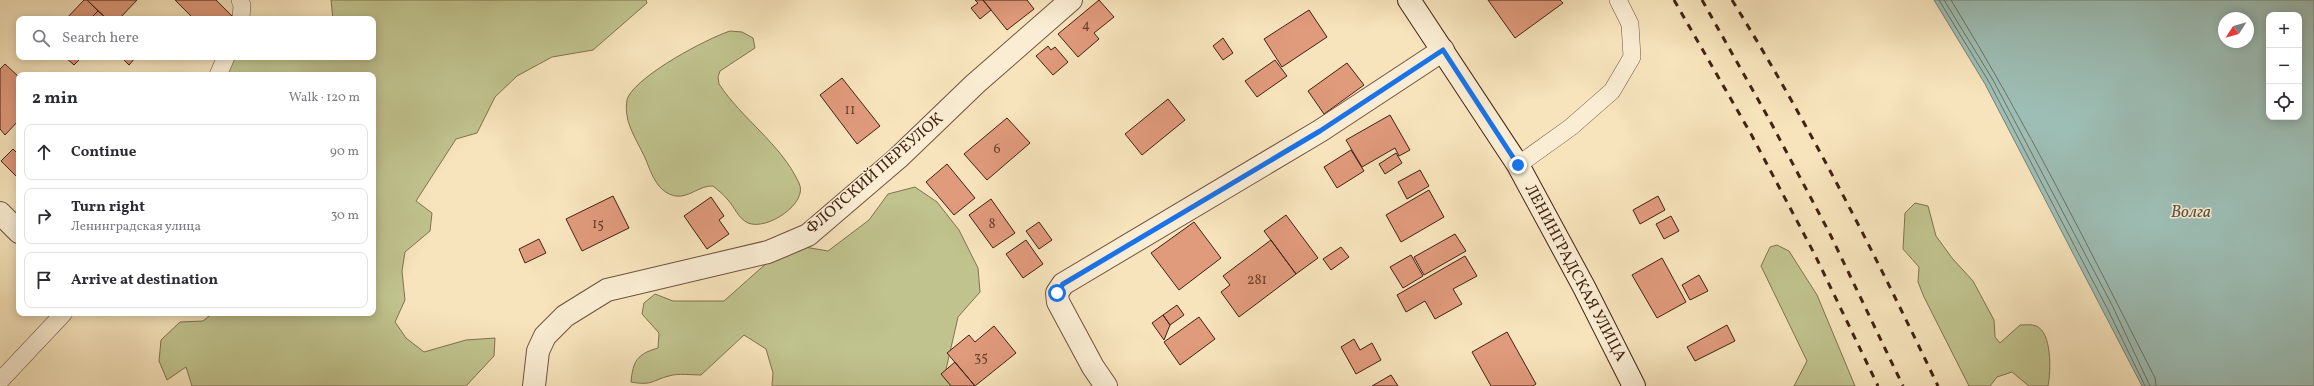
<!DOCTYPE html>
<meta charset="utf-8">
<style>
:root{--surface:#fff;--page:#f2f2f3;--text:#2b2b33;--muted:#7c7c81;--line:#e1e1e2}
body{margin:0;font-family:Vollkorn,serif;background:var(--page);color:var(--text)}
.controls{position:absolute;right:12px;top:12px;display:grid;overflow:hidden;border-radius:8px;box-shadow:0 2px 10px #0003}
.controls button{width:36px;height:36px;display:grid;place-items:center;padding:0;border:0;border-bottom:1px solid var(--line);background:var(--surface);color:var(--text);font:20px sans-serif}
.compass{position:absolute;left:2218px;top:12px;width:36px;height:36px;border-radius:50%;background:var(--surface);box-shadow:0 2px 10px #0003;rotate:234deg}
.stop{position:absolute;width:12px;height:12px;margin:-9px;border:3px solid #1a73e8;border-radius:50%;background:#fff}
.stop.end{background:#1a73e8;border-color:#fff;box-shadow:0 1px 4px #0008}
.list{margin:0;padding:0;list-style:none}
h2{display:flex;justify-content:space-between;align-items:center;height:52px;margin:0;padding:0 16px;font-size:17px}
h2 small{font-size:13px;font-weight:400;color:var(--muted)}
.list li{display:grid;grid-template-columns:26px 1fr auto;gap:12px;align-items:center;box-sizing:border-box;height:56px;margin:0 8px 8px;padding:0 8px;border:1px solid var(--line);border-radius:8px}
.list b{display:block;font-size:15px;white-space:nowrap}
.list p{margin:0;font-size:13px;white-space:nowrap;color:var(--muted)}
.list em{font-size:13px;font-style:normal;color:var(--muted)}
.icon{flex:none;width:22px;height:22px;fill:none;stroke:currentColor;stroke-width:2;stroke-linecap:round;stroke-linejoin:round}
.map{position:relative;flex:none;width:2314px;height:386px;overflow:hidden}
.search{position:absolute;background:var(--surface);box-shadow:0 2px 10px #0003;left:16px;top:16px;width:360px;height:44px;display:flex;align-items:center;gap:10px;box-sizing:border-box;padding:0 14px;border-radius:8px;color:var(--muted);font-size:15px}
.panel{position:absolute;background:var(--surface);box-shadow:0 2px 10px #0003;left:16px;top:72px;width:360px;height:244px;border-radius:8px}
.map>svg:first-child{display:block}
.green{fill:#c0c38e;stroke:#817250}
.water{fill:#9dbeb5;stroke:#798074;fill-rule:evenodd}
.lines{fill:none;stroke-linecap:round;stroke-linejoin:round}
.shore{stroke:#707064;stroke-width:1}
.building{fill:#e09a7c;stroke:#422213}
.service-casing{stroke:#6f523d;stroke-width:18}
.minor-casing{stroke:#6f523d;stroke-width:24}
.secondary-casing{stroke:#422213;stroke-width:24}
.service{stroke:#faedd3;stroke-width:17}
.minor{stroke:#faedd3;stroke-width:22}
.secondary{stroke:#faedd3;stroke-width:22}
.rail{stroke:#422213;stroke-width:3;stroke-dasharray:7 7;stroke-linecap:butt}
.route{stroke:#1a73e8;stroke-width:5}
.labels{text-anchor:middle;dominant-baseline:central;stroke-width:3;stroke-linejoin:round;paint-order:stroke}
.number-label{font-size:14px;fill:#6a402d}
.street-label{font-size:16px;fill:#422213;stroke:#faedd3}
.water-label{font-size:17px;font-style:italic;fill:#5d5144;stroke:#faedd3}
</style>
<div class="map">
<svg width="2314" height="386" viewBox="0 0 2314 386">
<rect width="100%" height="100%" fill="#f7e4bc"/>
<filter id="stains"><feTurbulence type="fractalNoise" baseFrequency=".005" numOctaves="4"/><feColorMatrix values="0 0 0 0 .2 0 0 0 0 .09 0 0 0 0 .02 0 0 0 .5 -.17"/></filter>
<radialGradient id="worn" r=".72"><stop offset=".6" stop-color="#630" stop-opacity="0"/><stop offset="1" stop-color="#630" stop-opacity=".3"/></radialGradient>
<path class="green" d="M331,0H646L647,3L593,50L552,57L517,76L495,97L477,133L456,139L416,201L432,213L430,231L405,252L402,271L405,300L395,322L406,338L424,352L466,340L495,338L494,356L466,386H192L186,367L167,380L159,361L161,340L180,322L203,321L213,313H373V75H227L234,57H373V19H333Z
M730,31L742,32L753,38L755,48L720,71L718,77L719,84C742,119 781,144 799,183C809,203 767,231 748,223C738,218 735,208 728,200C724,195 718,190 713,186C700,185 689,198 676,196C658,193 652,175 646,160C641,148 628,128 627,115C626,111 626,101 628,97C640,74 706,39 730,31Z
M915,187L937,202L959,230L978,268L980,292L958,317L945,374L959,386H772L773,373L766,349L744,335L701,375C691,375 678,373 669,376C652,380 653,386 631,382C633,361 637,354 658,348L659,333L642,314L644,303L655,294L673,301H724L769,261L793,245L828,251L869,220L888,194Z
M1915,203L1928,206L1936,236L1952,258L1973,281L1994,320L1995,337L2000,343L2020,325C2025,325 2032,324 2036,326C2052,332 2051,371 2048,386H2029L2012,372L1997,377L1990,386H1969L1924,297L1918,282L1919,267L1903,249L1905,213Z
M1777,245L1789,251L1817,295L1855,386H1794L1807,361L1761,266L1770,247Z"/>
<path class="water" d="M1934,0H2314V386H2142L1985,84ZM2269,15H2299V117H2269ZM2224,18H2248V42H2224Z"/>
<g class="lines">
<path class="shore" d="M1939,0L1989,82L2107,308L2145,386
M1944,0L1993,80L2112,305L2150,386
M1951,0C2026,122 2090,250 2155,378L2156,386"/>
</g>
<path class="building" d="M84,0H87L98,11L90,19H66Z
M87,0H137L119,19H107Z
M175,0H216L233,17L231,19H194Z
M975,0H983L991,10L980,19L971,8L978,3Z
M983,0H1027L1034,9L1007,30Z
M1099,0L1114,17L1094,33L1099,39L1078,57L1058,34Z
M1488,0H1560L1563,3L1515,38Z
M1309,10L1327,37L1282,67L1264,39Z
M98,11L107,19H90Z
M1223,38L1233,53L1223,60L1213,46Z
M1048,46L1051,50L1055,47L1068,62L1053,75L1036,56Z
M65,57H82L74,65Z
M121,57H136L129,65Z
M1275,60L1287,76L1257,97L1245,81Z
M1347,63L1364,85L1324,114L1308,91Z
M5,64L19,77V120L5,135L0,129V69Z
M842,78L880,126L857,144L820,95Z
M1168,99L1185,120L1142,155L1125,134Z
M1390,115L1410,150L1399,156L1395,148L1362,167L1346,140Z
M1007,118L1030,143L987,180L964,154Z
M13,149L19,155V179L1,161Z
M1351,150L1364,171L1337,188L1324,167Z
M1396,153L1402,163L1385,174L1379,164Z
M947,164L975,198L954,215L926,182Z
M1420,170L1429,186L1407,199L1398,182Z
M1429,190L1444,217L1401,242L1386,215Z
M613,196L629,228L582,251L566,219Z
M1658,196L1665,210L1640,224L1633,210Z
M711,197L724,216L719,220L729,234L707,249L684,216Z
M991,199L1015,233L993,248L969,215Z
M1286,215L1318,258L1296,274L1264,231Z
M1671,216L1679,231L1664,239L1656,224Z
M1039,222L1052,240L1039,249L1026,231Z
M1194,222L1221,258L1179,290L1151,253Z
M1455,234L1466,251L1424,275L1414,257Z
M539,239L546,253L525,263L519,249Z
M1026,240L1043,264L1023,278L1006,254Z
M1271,240L1296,274L1239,317L1221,292L1230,285L1223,276Z
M1341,247L1349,257L1331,270L1323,259Z
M1411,255L1423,276L1403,288L1390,267Z
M1465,256L1477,276L1453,289L1462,304L1435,319L1425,301L1406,312L1397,295Z
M1662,258L1686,302L1657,318L1632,275Z
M1699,275L1708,291L1690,300L1682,285Z
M1177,305L1184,315L1170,325L1163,315Z
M1163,315L1170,325L1164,340L1152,323Z
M1199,317L1215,339L1180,365L1164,342Z
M1727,325L1735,341L1695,361L1687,347Z
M994,326L1016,353L975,386L947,353L969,335L975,342Z
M1507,332L1536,384L1533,386H1491L1472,352Z
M1354,339L1360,350L1372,343L1381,360L1356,374L1341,347Z
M955,362L975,386H951L941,374Z
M1391,375L1398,386H1372Z"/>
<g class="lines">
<g class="service-casing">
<path id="service" d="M240,0L242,5L241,19
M218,75L226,57
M1518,165L1571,127L1612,91L1632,57L1630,24L1618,0
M0,381L64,313"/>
</g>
<g class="minor-casing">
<path id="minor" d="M0,213L19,232
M534,386L538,351L545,336L565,316L607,290L768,252L808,235L898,158L975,84L1071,0
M1106,386L1093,367L1058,302L1057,293L1063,284L1320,131L1443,50"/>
</g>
<g class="secondary-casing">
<path id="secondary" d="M1409,0L1518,165L1584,287L1634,386"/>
</g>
<use href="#service" class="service"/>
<use href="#minor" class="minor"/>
<use href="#secondary" class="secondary"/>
<path class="rail" d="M1674,0L1751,134L1815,255L1878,386
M1702,0L1769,119L1830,234L1903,386
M1732,0C1809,124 1875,254 1938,386"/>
</g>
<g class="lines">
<path class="route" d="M1057,293L1063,284L1320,131L1443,50L1518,165"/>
</g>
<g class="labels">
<g class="number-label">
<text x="1086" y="25">4</text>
<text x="850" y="110">11</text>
<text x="997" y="149">6</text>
<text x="598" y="224">15</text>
<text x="992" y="224">8</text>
<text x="1257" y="280">281</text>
<text x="981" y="357">35</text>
</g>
<g class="street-label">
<text transform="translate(875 174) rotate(-41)">ФЛОТСКИЙ ПЕРЕУЛОК</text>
<text transform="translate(1575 273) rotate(62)">ЛЕНИНГРАДСКАЯ УЛИЦА</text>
</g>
<g class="water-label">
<text x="2191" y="212">Волга</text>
</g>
</g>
<rect width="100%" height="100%" filter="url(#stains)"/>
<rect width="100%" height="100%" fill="url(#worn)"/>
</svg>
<div class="controls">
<button>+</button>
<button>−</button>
<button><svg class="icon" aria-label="locate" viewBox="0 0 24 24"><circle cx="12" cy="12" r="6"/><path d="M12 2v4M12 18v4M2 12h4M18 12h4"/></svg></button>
</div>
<svg class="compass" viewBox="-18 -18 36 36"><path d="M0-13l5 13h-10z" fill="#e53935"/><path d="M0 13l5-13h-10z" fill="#7c7c81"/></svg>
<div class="stop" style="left:1057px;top:293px"></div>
<div class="stop end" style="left:1518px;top:165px"></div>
<div class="search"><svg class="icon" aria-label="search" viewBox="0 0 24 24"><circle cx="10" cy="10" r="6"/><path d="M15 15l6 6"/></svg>Search here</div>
<section class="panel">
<h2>2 min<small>Walk · 120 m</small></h2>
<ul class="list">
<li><svg class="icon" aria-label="ahead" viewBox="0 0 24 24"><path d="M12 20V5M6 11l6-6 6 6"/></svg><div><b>Continue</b></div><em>90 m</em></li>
<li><svg class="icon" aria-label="right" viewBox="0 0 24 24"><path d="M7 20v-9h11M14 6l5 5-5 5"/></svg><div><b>Turn right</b><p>Ленинградская улица</p></div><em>30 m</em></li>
<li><svg class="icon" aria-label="arrive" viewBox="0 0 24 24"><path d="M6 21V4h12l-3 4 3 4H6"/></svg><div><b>Arrive at destination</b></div></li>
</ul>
</section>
</div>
